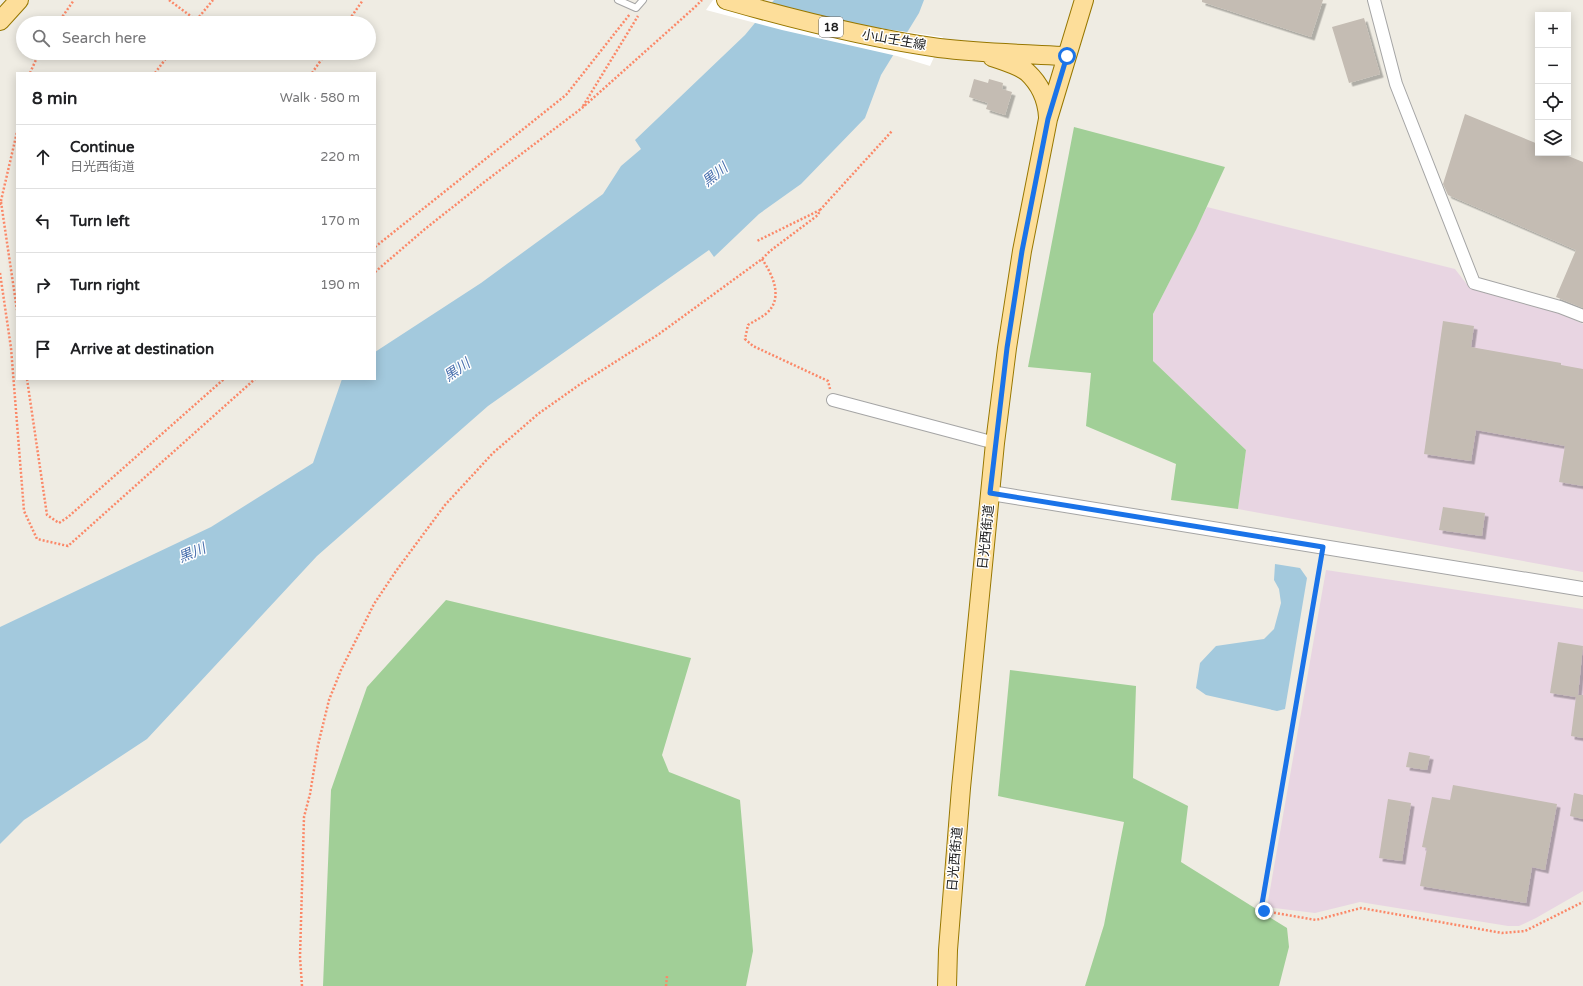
<!DOCTYPE html>
<meta charset="utf-8">
<style>
:root{--surface:#fff;--page:#f6f6f6;--text:#202124;--muted:#757577;--line:#e0e0e0}
body{margin:0;font-family:"Varela Round","Noto Sans JP",sans-serif;background:var(--page);color:var(--text)}
.controls{position:absolute;right:12px;top:12px;display:grid;overflow:hidden;border-radius:0px;box-shadow:0 2px 10px #0003}
.controls button{width:36px;height:36px;display:grid;place-items:center;padding:0;border:0;border-bottom:1px solid var(--line);background:var(--surface);color:var(--text);font:20px sans-serif}
.stop{position:absolute;width:12px;height:12px;margin:-9px;border:3px solid #1a73e8;border-radius:50%;background:#fff}
.stop.end{background:#1a73e8;border-color:#fff;box-shadow:0 1px 4px #0008}
.list{margin:0;padding:0;list-style:none}
h2{display:flex;justify-content:space-between;align-items:center;height:52px;margin:0;padding:0 16px;font-size:17px}
h2 small{font-size:13px;font-weight:400;color:var(--muted)}
.list li{display:grid;grid-template-columns:26px 1fr auto;gap:12px;align-items:center;box-sizing:border-box;height:64px;padding:0 16px;border-top:1px solid var(--line)}
.list b{display:block;font-size:15px;white-space:nowrap}
.list p{margin:0;font-size:13px;white-space:nowrap;color:var(--muted)}
.list em{font-size:13px;font-style:normal;color:var(--muted)}
.icon{flex:none;width:22px;height:22px;fill:none;stroke:currentColor;stroke-width:2;stroke-linecap:round;stroke-linejoin:round}
.map{position:relative;flex:none;width:1583px;height:986px;overflow:hidden}
.search{position:absolute;background:var(--surface);box-shadow:0 2px 10px #0003;left:16px;top:16px;width:360px;height:44px;display:flex;align-items:center;gap:10px;box-sizing:border-box;padding:0 14px;border-radius:22px;color:var(--muted);font-size:15px}
.panel{position:absolute;background:var(--surface);box-shadow:0 2px 10px #0003;left:16px;top:72px;width:360px;height:308px;border-radius:0px}
.map>svg:first-child{display:block}
.industrial{fill:#e8d5e2}
.forest{fill:#a1cf97}
.water{fill:#a3c9dd}
.pier{fill:#fff}
.building{fill:#c4bcb3;filter:url(#shadow)}
.lines{fill:none;stroke-linecap:round;stroke-linejoin:round}
.service-casing{stroke:#a5a5a5;stroke-width:8}
.minor-casing{stroke:#a5a5a5;stroke-width:14}
.tertiary-casing{stroke:#a5a5a5;stroke-width:16}
.primary-casing{stroke:#977700;stroke-width:20}
.path{stroke:#fb8868;stroke-width:2.5;stroke-dasharray:2 2;stroke-linecap:butt}
.service{stroke:#fff;stroke-width:6}
.minor{stroke:#fff;stroke-width:12}
.tertiary{stroke:#fff;stroke-width:14}
.primary{stroke:#fdde9a;stroke-width:18}
.route{stroke:#1a73e8;stroke-width:5}
.labels{text-anchor:middle;dominant-baseline:central;stroke-width:3;stroke-linejoin:round;paint-order:stroke}
.shield{fill:#fff;stroke:#626262;stroke-width:1}
.shield-label{font-size:12px;font-weight:bold;fill:#1e1e1e}
.street-label{font-size:13px;fill:#1e1e1e;stroke:#fff}
.water-label{font-size:14px;font-style:italic;fill:#4970ae;stroke:#fff}
</style>
<div class="map">
<svg width="1583" height="986" viewBox="0 0 1583 986">
<defs>
<filter id="shadow"><feDropShadow dx="3.5" dy="3.5" stdDeviation="0" flood-color="#0004"/></filter>
</defs>
<rect width="100%" height="100%" fill="#efece3"/>
<path class="industrial" d="M1207,207L1455,269L1469,287L1557,311L1583,324V572L1238,509L1246,450L1153,361V314Z
M1326,570L1583,609V891L1536,918L1519,926H1508L1360,902L1315,913L1267,907Z"/>
<path class="forest" d="M1074,127L1225,167L1196,230L1153,314V361L1246,450L1238,509L1171,500L1176,464L1086,426L1091,373L1028,367Z
M446,600L691,658L662,755L669,772L740,800L753,951L746,986H323L331,790L367,687Z
M1010,670L1136,686L1133,778L1188,806L1181,862L1287,928L1289,947L1279,986H1085L1104,925L1124,822L998,796Z"/>
<path class="water" d="M774,0H924L919,13L881,75L865,118L801,184L759,214L714,257L709,250L488,406L317,556L147,739L24,820L0,844V627L211,527L313,463L342,379H375V352L481,283L603,194L621,166L641,149L635,140L745,35Z
M1275,564L1300,568L1307,578L1285,709L1277,711L1206,695L1196,688L1200,663L1216,646L1264,639L1274,629L1281,603L1279,589L1274,580Z"/>
<path class="pier" d="M713,0H754L833,19L871,27L943,37L930,66L897,56L782,30L706,10Z"/>
<path class="building" d="M1202,0H1323L1311,37L1202,2Z
M1364,18L1380,74L1349,83L1332,27Z
M974,79L988,83L989,79L1003,83L1002,89L1012,92L1005,115L986,109L988,103L969,97Z
M1465,114L1538,144V153H1561L1583,162V308L1556,297L1576,250L1448,195L1443,184Z
M1443,321L1474,326L1471,347L1561,363V365L1583,369V486L1559,482L1565,446L1476,430L1471,461L1424,454Z
M1443,507L1485,513L1482,536L1439,530Z
M1558,642L1583,646L1578,695H1583V738L1571,736L1576,697L1550,693Z
M1409,752L1430,756L1427,770L1406,767Z
M1453,785L1557,804L1545,870L1532,867L1526,903L1420,886L1427,848L1422,847L1432,797L1450,800Z
M1574,793L1583,795V819L1570,816Z
M1388,799L1411,803L1402,861L1379,858Z"/>
<g class="lines">
<g class="service-casing">
<path id="service" d="M618,0L636,8L643,0"/>
</g>
<g class="minor-casing">
<path id="minor" d="M1374,0L1396,84L1474,283L1560,307L1583,316
M833,400L995,443"/>
</g>
<g class="tertiary-casing">
<path id="tertiary" d="M991,493L1583,589"/>
</g>
<g class="primary-casing">
<path id="primary" d="M726,0C796,20 867,38 939,48C981,53 1024,54 1067,56
M0,21L19,0
M992,57C1003,61 1018,65 1027,72C1040,84 1047,100 1048,117
M947,986L948,950L961,788L995,443L1007,348L1022,251L1048,119L1084,0"/>
</g>
<path class="path" d="M169,0L196,20
M58,23L74,0
M194,23L213,0
M347,23L363,0
M30,73L39,53
M155,73L170,53
M312,73L326,53
M583,106L638,16
M1,202L17,310
M0,205L17,132
M820,210L892,131
M375,247L566,95L630,14
M762,259C772,274 784,297 767,313C761,318 754,321 748,325L745,339L753,346L828,381L830,389
M375,272L425,229L487,180L582,108L695,7L702,0
M0,273L11,348L24,511L37,539L68,546L255,379
M27,379L47,515L59,523L68,517L224,379
M1321,559L1261,905L1264,911L1316,920L1361,908L1502,933L1525,931L1583,902
M302,986L300,957L304,817L310,794L318,745L329,700L341,670L374,604L396,571L445,505L493,453L538,414L579,385L659,334L762,259L770,251L818,215L820,210L757,241
M666,986L667,976"/>
<use href="#service" class="service"/>
<use href="#minor" class="minor"/>
<use href="#tertiary" class="tertiary"/>
<use href="#primary" class="primary"/>
</g>
<g class="lines">
<path class="route" d="M1067,56L1048,119L1022,251L1007,348L990,493L1323,547L1262,904L1264,911"/>
</g>
<g class="labels">
<rect class="shield" x="819" y="17" width="24" height="20" rx="3"/>
<g class="shield-label">
<text x="831" y="27">18</text>
</g>
<g class="street-label">
<text transform="translate(894 40) rotate(10)">小山壬生線</text>
<text transform="translate(986 537) rotate(-84)">日光西街道</text>
<text transform="translate(955 859) rotate(-85)">日光西街道</text>
</g>
<g class="water-label">
<text transform="translate(715 175) rotate(-39)">黒川</text>
<text transform="translate(457 370) rotate(-35)">黒川</text>
<text transform="translate(192 553) rotate(-23)">黒川</text>
</g>
</g>
</svg>
<div class="controls">
<button>+</button>
<button>−</button>
<button><svg class="icon" aria-label="locate" viewBox="0 0 24 24"><circle cx="12" cy="12" r="6"/><path d="M12 2v4M12 18v4M2 12h4M18 12h4"/></svg></button>
<button><svg class="icon" aria-label="layers" viewBox="0 0 24 24"><path d="M12 4l9 5-9 5-9-5zM3 14l9 5 9-5"/></svg></button>
</div>
<div class="stop" style="left:1067px;top:56px"></div>
<div class="stop end" style="left:1264px;top:911px"></div>
<div class="search"><svg class="icon" aria-label="search" viewBox="0 0 24 24"><circle cx="10" cy="10" r="6"/><path d="M15 15l6 6"/></svg>Search here</div>
<section class="panel">
<h2>8 min<small>Walk · 580 m</small></h2>
<ul class="list">
<li><svg class="icon" aria-label="ahead" viewBox="0 0 24 24"><path d="M12 20V5M6 11l6-6 6 6"/></svg><div><b>Continue</b><p>日光西街道</p></div><em>220 m</em></li>
<li><svg class="icon" aria-label="left" viewBox="0 0 24 24"><path d="M17 20v-9H6M10 6l-5 5 5 5"/></svg><div><b>Turn left</b></div><em>170 m</em></li>
<li><svg class="icon" aria-label="right" viewBox="0 0 24 24"><path d="M7 20v-9h11M14 6l5 5-5 5"/></svg><div><b>Turn right</b></div><em>190 m</em></li>
<li><svg class="icon" aria-label="arrive" viewBox="0 0 24 24"><path d="M6 21V4h12l-3 4 3 4H6"/></svg><div><b>Arrive at destination</b></div></li>
</ul>
</section>
</div>
